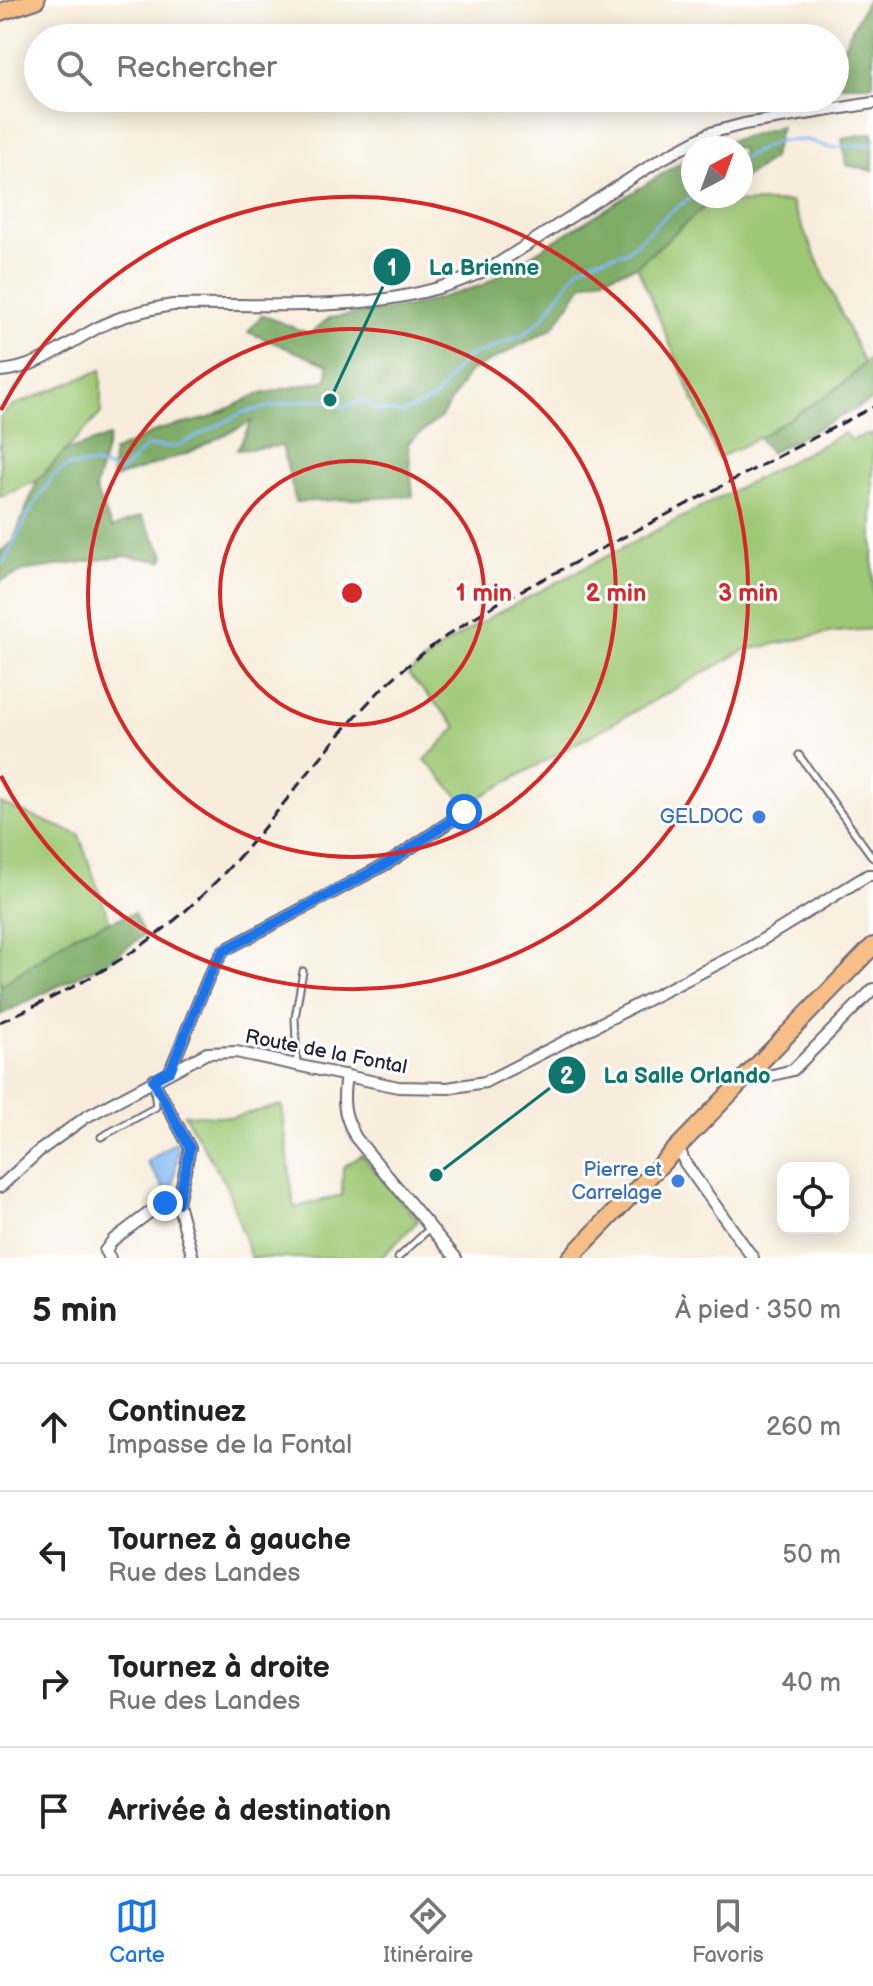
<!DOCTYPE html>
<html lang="fr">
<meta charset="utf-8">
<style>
:root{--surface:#fff;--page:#f6f6f6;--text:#222;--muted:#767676;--line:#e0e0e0;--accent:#1a73e8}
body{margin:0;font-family:"Balsamiq Sans",sans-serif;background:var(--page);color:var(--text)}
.controls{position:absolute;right:24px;bottom:24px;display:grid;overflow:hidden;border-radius:16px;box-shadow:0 4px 20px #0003}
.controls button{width:72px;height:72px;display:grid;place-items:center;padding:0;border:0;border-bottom:2px solid var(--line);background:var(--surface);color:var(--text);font:40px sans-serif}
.compass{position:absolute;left:681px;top:136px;width:72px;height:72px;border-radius:50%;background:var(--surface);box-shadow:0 4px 20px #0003;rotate:41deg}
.stop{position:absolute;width:24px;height:24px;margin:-18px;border:6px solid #1a73e8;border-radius:50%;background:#fff}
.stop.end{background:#1a73e8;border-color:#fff;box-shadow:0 2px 8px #0008}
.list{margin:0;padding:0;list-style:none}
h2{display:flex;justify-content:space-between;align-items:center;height:104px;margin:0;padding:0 32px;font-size:34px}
h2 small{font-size:26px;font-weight:400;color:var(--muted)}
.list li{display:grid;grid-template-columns:52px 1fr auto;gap:24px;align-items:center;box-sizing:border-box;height:128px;padding:0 32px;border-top:2px solid var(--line)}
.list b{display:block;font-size:30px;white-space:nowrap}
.list p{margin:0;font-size:26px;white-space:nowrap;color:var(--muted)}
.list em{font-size:26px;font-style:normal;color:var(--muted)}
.icon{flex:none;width:44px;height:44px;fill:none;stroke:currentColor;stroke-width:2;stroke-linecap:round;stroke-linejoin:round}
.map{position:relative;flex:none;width:873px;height:1258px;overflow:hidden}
.search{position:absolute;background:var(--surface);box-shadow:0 4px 20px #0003;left:24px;right:24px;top:24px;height:88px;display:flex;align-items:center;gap:20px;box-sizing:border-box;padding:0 28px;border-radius:44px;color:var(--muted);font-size:30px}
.sheet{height:616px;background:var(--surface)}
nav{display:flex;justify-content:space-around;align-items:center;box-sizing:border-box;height:112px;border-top:2px solid var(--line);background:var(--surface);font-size:22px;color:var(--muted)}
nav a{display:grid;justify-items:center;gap:4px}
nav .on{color:var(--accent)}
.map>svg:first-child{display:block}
.green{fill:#9ec874;stroke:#607558;stroke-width:2}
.forest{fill:#7eac66;stroke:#506750;stroke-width:2}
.water{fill:#82baf2;stroke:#526e96;stroke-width:2}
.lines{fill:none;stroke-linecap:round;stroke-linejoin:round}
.stream{stroke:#82baf2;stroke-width:3}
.service-casing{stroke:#6d6973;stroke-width:9}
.minor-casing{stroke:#6d6973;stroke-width:14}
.primary-casing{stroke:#6d6973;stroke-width:20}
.trunk-casing{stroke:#6d6973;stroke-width:20}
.service{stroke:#fff;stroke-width:5}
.minor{stroke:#fff;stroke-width:10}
.primary{stroke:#f7be87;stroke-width:16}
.trunk{stroke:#f7be87;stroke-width:16}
.rail{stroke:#22223b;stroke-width:3;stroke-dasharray:12 6;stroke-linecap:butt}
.route{stroke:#1a73e8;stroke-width:10}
.ring{fill:none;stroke:#d62828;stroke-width:4}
.shop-dot{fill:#3f7fe0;stroke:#fff;stroke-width:3}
.labels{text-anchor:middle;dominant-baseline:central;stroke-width:6;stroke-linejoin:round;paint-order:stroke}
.shop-label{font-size:20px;fill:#366cbe;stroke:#fff;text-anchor:end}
.street-label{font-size:20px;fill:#22223b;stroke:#fff}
.centre{fill:#d62828;stroke:#fff;stroke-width:4}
.ring-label{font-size:24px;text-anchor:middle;font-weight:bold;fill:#d62828;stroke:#fff;stroke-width:6;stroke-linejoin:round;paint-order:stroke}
.leader{fill:none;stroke:#0f766e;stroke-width:3}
.callout-dot{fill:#0f766e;stroke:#fff;stroke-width:3}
.mark-label{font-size:24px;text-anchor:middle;font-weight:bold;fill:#fff}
.callout-label{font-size:22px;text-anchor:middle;font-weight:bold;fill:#0f766e;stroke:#fff;stroke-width:6;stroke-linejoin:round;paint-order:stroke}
</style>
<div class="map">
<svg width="873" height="1258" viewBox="0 0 873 1258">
<rect width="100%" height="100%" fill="#fff"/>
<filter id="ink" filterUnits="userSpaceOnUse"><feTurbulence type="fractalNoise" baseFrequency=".0125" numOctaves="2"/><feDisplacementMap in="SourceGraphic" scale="16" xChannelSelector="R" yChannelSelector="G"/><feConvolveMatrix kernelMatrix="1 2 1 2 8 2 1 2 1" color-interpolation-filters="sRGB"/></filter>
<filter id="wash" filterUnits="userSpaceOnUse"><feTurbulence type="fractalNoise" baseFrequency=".006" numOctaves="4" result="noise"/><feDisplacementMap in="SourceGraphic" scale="32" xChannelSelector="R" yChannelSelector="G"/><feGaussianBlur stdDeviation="1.8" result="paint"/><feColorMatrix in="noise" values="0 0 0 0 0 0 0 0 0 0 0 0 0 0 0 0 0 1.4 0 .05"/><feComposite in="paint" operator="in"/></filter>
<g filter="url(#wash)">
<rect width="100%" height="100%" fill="#f8eddc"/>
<path class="green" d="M791,202L864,364C823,405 769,434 718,458L637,266L707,203Z
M101,370V413L37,481L0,497V417L10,407Z
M844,433L851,440L873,433V629L834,632L745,650L466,805L425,760L457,727L408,674L447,643L490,617Z
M0,803L79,835L110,922L75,934L0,986Z
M282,1105L294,1208L342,1195L343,1167L362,1155L418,1221L381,1258H251L227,1187L184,1114L233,1117Z"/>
<path class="forest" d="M867,0H873V85H835V63Z
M781,126L772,159L741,180V148H706Z
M873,133V171L846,165L842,138Z
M693,155V196H717L637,266L583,284L553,328L469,372L441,417L408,443L413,496L296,502L282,446L237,450L252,421L188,453L112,479L113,452L158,430L209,418L256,395L327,380L328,365L248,332L262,315L310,334L329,318L413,306L483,285Z
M873,354V400L770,453L759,438L844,384Z
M109,437L95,490L112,528L141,516L165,556L162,561L125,556L28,570L0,581V552L13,542L37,481L65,451Z
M134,913L144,935L109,961L0,1015V986L75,934Z"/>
<path class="water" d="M175,1142L179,1147L173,1186L166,1191L147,1162Z"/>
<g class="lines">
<path class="stream" d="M741,159L777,141L807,140L830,148L873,144
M0,563L4,562L27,516L53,476L68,466L96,464L121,472L147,446L176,447L244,412L305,400H330L341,407L360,401L367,402L376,410L402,413L434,399L465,358L523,335L543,318L578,269L597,259L626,252L668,214L693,196"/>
</g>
</g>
<g filter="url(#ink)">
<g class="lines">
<g class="service-casing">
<path id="service" d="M799,755L873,858
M297,1064L295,1018L303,971
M101,1137L156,1107L154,1089
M398,1258L430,1228"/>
</g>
<g class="minor-casing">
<path id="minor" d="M0,371C40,368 67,343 101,326C124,315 148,309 173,305C280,303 396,317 494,266L658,161L710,133L744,124L873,103
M170,1071L209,976L223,951L390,862L464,812
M346,1075C342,1102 343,1114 356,1138L456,1258
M153,1080L190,1148L178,1203L193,1258
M744,1082L793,1070L873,989
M678,1146L685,1163L753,1258
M0,1187L39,1151L86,1117L207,1053L236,1052L398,1087L448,1088L485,1082L747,949L868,875H873
M110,1258L105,1251L113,1240L162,1203H178"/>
</g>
<g class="primary-casing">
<path id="primary" d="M570,1258L873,946"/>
</g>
<g class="trunk-casing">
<path id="trunk" d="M0,12L36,0"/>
</g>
<use href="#service" class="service"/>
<use href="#minor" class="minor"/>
<use href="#primary" class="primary"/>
<use href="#trunk" class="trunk"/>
<path class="rail" d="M0,1022C71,990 138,956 195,902C259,843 306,769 366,705C406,662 453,629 505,599L873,407"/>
</g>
</g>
<g class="lines" filter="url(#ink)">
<path class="route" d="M165,1203H178L190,1148L153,1080L170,1071L209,976L223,951L390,862L464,812"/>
</g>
<g class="ring">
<circle cx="352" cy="593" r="132"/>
<circle cx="352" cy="593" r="264"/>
<path d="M1 410A396 396 0 1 1 1 776"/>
</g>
<g class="shop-dot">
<circle cx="759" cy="817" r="8"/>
<circle cx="678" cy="1181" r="8"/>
</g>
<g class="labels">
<g class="shop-label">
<text x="743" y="817">GELDOC</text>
<text x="662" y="1170">Pierre et<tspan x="662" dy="23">Carrelage</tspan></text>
</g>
<g class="street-label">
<text transform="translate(326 1052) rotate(11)">Route de la Fontal</text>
</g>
</g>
<circle cx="352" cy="593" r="12" class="centre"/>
<g class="ring-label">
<text x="484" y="601">1 min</text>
<text x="616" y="601">2 min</text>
<text x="748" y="601">3 min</text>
</g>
<path class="leader" d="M330 400L392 267M436 1175L567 1075"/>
<g class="callout-dot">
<circle cx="330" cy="400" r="8"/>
<circle cx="436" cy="1175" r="8"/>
<circle cx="392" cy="267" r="20"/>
<circle cx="567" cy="1075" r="20"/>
</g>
<g class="mark-label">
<text x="392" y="276">1</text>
<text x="567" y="1084">2</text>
</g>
<g class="callout-label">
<text x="484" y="275">La Brienne</text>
<text x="687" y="1083">La Salle Orlando</text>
</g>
</svg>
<div class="controls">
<button><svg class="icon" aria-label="locate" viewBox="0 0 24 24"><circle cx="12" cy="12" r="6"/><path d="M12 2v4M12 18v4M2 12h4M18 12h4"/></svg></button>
</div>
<svg class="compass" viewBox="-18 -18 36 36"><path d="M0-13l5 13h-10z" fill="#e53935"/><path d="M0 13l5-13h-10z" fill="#767676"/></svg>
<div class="stop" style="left:464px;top:812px"></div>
<div class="stop end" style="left:165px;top:1203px"></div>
<div class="search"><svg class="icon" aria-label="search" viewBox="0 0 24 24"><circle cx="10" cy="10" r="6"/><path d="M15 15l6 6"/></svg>Rechercher</div>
</div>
<section class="sheet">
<h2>5 min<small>À pied · 350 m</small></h2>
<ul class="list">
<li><svg class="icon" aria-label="ahead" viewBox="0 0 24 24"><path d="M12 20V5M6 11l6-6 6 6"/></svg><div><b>Continuez</b><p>Impasse de la Fontal</p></div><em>260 m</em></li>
<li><svg class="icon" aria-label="left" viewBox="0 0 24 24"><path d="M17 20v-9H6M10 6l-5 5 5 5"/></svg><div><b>Tournez à gauche</b><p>Rue des Landes</p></div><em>50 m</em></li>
<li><svg class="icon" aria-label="right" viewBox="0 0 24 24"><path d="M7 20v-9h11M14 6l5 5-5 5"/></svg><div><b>Tournez à droite</b><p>Rue des Landes</p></div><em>40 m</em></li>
<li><svg class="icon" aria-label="arrive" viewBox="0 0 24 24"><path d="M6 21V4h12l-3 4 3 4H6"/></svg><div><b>Arrivée à destination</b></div></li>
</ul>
</section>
<nav>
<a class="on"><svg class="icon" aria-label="map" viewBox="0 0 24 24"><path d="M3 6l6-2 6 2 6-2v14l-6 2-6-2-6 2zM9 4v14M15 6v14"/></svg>Carte</a>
<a><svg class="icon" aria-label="directions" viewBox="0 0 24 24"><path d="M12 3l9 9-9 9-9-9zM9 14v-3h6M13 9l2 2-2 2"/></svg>Itinéraire</a>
<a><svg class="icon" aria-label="saved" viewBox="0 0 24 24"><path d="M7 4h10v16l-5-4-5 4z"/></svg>Favoris</a>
</nav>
